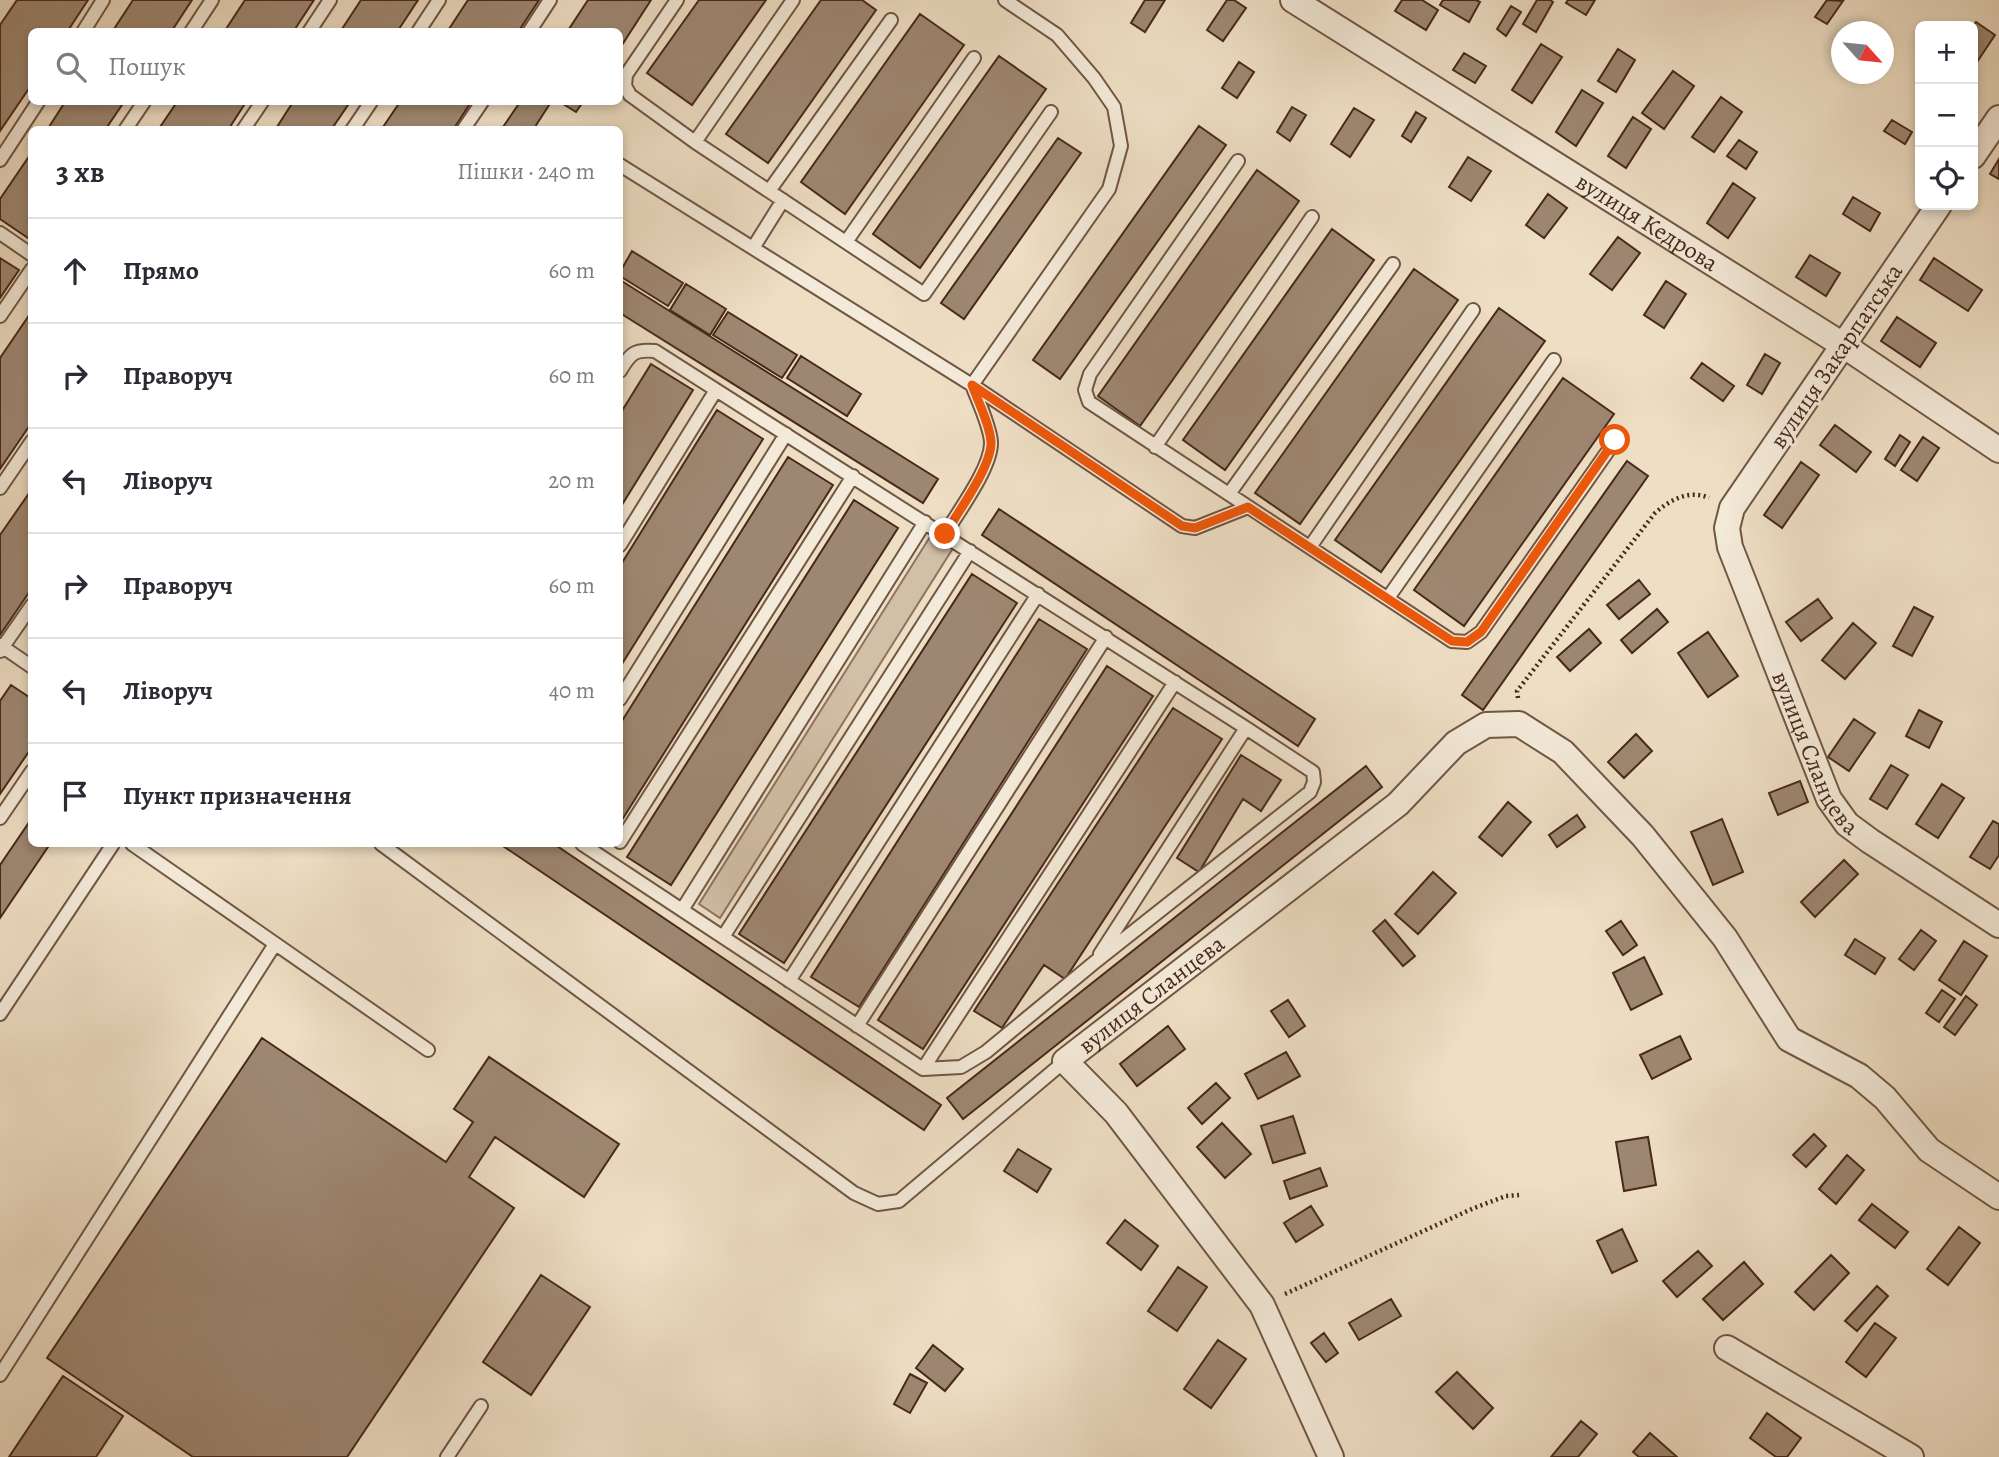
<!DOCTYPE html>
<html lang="uk">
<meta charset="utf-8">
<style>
:root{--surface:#fff;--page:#f2f2f3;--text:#2b2b33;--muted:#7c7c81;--line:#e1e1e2}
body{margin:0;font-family:Alegreya,serif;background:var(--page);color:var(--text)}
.controls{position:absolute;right:21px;top:21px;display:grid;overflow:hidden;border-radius:10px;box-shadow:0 4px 10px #0003}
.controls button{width:63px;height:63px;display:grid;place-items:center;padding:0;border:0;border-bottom:2px solid var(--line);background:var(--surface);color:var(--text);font:35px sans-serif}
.compass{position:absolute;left:1831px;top:21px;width:63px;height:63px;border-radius:50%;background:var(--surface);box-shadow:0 4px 10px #0003;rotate:117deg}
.stop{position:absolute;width:21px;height:21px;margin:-16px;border:5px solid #ea580c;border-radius:50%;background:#fff}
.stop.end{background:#ea580c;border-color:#fff;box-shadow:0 2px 7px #0008}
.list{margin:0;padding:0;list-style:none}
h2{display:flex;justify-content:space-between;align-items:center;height:91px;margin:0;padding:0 28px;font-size:30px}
h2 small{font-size:23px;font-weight:400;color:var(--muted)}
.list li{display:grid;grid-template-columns:46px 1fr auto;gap:21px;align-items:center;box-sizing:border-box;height:105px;padding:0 28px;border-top:2px solid var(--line)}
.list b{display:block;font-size:26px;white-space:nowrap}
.list em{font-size:23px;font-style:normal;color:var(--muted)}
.icon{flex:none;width:38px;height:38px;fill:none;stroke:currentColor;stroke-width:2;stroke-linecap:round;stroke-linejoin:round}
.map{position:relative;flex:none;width:1999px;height:1457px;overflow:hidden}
.search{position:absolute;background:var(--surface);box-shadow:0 4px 10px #0003;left:28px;top:28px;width:595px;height:77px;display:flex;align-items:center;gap:18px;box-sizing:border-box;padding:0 24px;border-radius:10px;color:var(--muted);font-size:26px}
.panel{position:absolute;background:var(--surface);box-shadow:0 4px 10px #0003;left:28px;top:126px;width:595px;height:721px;border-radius:10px}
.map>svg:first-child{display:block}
.green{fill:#d2bfa7;stroke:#8c7460;stroke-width:2}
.building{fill:#9e8772;stroke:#47291a;stroke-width:2}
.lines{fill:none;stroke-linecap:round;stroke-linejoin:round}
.service-casing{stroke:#715644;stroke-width:16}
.minor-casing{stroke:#715644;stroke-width:28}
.path{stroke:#47291a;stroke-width:4.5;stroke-dasharray:2 3.5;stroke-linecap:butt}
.service{stroke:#f4ead9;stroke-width:12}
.minor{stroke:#f4ead9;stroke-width:24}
.route{stroke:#ea580c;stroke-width:9}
.labels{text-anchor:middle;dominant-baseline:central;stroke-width:6;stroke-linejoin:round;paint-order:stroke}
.street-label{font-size:24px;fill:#47291a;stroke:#f4ead9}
</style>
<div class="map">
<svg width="1999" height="1457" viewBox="0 0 1999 1457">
<rect width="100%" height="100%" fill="#eedec4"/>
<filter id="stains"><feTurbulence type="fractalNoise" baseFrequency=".00286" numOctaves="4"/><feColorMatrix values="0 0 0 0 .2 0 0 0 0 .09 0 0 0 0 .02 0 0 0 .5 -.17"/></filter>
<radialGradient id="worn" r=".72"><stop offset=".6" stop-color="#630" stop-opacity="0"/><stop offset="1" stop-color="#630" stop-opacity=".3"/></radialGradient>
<path class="green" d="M933,532L955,545L720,918L699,904Z"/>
<path class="building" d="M17,0H88L67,32H32V84L0,131V25Z
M133,0H192L171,32H112Z
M245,0H314L293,32H224Z
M361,0H418L397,32H340Z
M468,0H539L518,32H447Z
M588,0H651L620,48V32H567Z
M699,0H766L692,105L647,73Z
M821,0H862L876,10L768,163L726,134Z
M1145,0H1165L1145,32L1131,23Z
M1227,0H1234L1246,8L1223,41L1207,30Z
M1402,0H1422L1438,10L1426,30L1395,11Z
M1443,0H1476L1480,2L1469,22L1440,5Z
M1537,0H1550L1553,2L1536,32L1523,24Z
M1568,0H1595L1586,15L1566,3Z
M1827,0L1843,1L1827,24L1815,17Z
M1511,6L1521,12L1506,36L1497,29Z
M920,14L964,45L845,214L801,182Z
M1976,22L1995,35L1973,68V26Z
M1541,44L1562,57L1532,103L1512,90Z
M1618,49L1635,60L1616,92L1598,81Z
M1464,53L1486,66L1475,83L1453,70Z
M999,56L1046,89L920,268L873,234Z
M1239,62L1254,72L1237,98L1222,88Z
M1673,71L1694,86L1664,129L1642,113Z
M1582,90L1603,103L1576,146L1556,132Z
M1721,97L1742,112L1714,152L1692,137Z
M65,102H124L105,130H47Z
M177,102H246L228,130H158Z
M293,102H350L331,130H275Z
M400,102H471L453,130H381Z
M520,102H551L533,130H501Z
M560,102H583L576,112Z
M1292,107L1306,115L1290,141L1277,132Z
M1354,108L1374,120L1350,157L1331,144Z
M1416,112L1426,118L1411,142L1402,136Z
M1633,117L1651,129L1626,168L1608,156Z
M1892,120L1912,132L1905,144L1884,131Z
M1199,126L1226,145L1060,379L1033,360Z
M1058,138L1081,153L964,319L941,303Z
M1739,140L1757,152L1746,169L1727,156Z
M32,152V240H31L0,219V199Z
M1468,157L1491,171L1471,201L1449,187Z
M1999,159V179L1990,174Z
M1257,170L1299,201L1140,426L1098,396Z
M1733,183L1755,198L1728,238L1707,223Z
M1548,194L1567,208L1544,238L1526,225Z
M1853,197L1880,213L1870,231L1843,214Z
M1332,229L1374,260L1225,470L1183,440Z
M1618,237L1640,253L1612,290L1590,274Z
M632,251L683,283L668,306L620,276V272Z
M1810,255L1840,273L1826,296L1796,277Z
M0,258L19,270L0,298Z
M1934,258L1982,290L1968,311L1920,280Z
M1414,269L1458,300L1300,524L1255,493Z
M620,280L938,479L923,503L620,313Z
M1666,281L1686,294L1664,328L1644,315Z
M686,284L726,309L710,335L670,310Z
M1499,308L1545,341L1381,572L1335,540Z
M32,311V422L0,469V358Z
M728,312L797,355L782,378L713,335Z
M1897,317L1936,343L1920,367L1881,341Z
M1765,354L1780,363L1762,394L1747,385Z
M801,356L861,394L847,416L787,378Z
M1702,363L1734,386L1723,401L1691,378Z
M651,364L693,390L620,508V414Z
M1563,378L1614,414L1464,626L1414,590Z
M717,410L763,439L620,667V566Z
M1835,425L1871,452L1856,472L1820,445Z
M1900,435L1910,442L1895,466L1885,459Z
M1923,437L1939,448L1917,481L1901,470Z
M788,457L833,485L620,823V724Z
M1627,461L1648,476L1483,710L1462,695Z
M1801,462L1819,475L1782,528L1764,515Z
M32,489V588L0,635V535Z
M854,500L898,528L671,885L627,857Z
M999,509L1315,719L1298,746L982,535Z
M972,574L1017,603L784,963L739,934Z
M1639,580L1650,594L1619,619L1607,605Z
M1818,599L1832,618L1801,641L1786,622Z
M1914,607L1933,617L1912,656L1893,646Z
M1657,609L1668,622L1632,653L1621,640Z
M1039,619L1087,649L859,1007L811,977Z
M1853,623L1876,643L1845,679L1822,660Z
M1589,629L1601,643L1570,671L1557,657Z
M1708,632L1738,676L1708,697L1678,653Z
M1107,666L1153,696L923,1049L878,1020Z
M11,685L32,699V747L0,794V701Z
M1173,708L1222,739L1065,979L1044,965L1002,1028L974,1011Z
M1919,710L1942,722L1929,748L1906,736Z
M1854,719L1875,733L1849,771L1828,757Z
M1636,734L1652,751L1624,778L1608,762Z
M1241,755L1281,780L1261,811L1243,799L1199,872L1177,858Z
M1891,765L1908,775L1887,809L1870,799Z
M1366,766L1382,787L963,1119L947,1098Z
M1800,781L1808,802L1778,815L1769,793Z
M1942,784L1964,798L1938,838L1916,824Z
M1508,802L1531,822L1502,856L1479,837Z
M1577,815L1585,827L1557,847L1549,835Z
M32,818V844H50L0,918V865Z
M1722,819L1743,872L1713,885L1691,832Z
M1993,821L1999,824V855L1990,869L1970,857Z
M500,844H554L941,1105L924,1130Z
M1844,860L1858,874L1815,917L1801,902Z
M1433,872L1456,893L1418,934L1395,914Z
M1385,920L1415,956L1403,966L1373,931Z
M1621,921L1637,945L1623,955L1606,931Z
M1921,930L1936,941L1914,970L1899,959Z
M1855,939L1885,958L1875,974L1845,955Z
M1964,941L1987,956L1961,995L1939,980Z
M1644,957L1662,994L1631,1010L1613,973Z
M1942,990L1955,999L1939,1022L1926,1013Z
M1966,996L1977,1005L1955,1035L1944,1027Z
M1288,1000L1305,1026L1289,1037L1271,1011Z
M1168,1026L1185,1049L1137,1086L1120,1064Z
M1680,1036L1691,1059L1652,1079L1640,1055Z
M262,1038L446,1162L473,1122L454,1109L489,1057L619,1144L584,1197L495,1137L469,1177L514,1208L347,1457H193L47,1358Z
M1286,1052L1300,1076L1258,1099L1245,1074Z
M1216,1083L1230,1098L1202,1124L1188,1108Z
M1293,1116L1305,1153L1273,1163L1261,1126Z
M1222,1123L1251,1154L1225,1178L1197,1147Z
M1814,1134L1826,1146L1806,1167L1793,1155Z
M1648,1137L1656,1185L1624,1191L1616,1142Z
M1018,1149L1051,1169L1037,1192L1004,1171Z
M1847,1155L1864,1170L1836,1204L1819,1189Z
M1320,1168L1327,1186L1290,1199L1284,1181Z
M1872,1204L1908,1232L1895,1248L1859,1220Z
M1311,1206L1323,1225L1296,1242L1284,1223Z
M1125,1220L1158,1246L1141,1270L1107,1243Z
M1959,1227L1980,1243L1948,1285L1927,1269Z
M1622,1229L1637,1261L1612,1273L1597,1241Z
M1698,1251L1712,1266L1677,1297L1663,1281Z
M1831,1255L1849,1273L1814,1310L1795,1292Z
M1744,1262L1763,1284L1723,1320L1703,1299Z
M1178,1267L1207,1287L1177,1331L1148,1311Z
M541,1275L590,1307L531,1395L483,1362Z
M1877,1286L1888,1296L1857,1331L1845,1321Z
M1391,1299L1401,1316L1359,1340L1349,1323Z
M1875,1323L1896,1338L1866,1377L1846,1362Z
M1324,1333L1338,1353L1326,1362L1311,1343Z
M1218,1340L1246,1359L1211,1408L1184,1389Z
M933,1345L963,1369L945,1391L916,1368Z
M1457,1372L1493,1408L1473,1429L1436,1392Z
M910,1374L927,1383L910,1413L894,1404Z
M63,1376L123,1416L96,1457H9Z
M1767,1413L1801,1438L1787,1457H1776L1750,1438Z
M1581,1421L1597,1434L1578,1457H1551Z
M1650,1433L1677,1457H1639L1633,1452Z"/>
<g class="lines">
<g class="service-casing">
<path id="service" d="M677,0L626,75L625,86L630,95L695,142L924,294L1051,112
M83,32L103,0
M191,32L212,0
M309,32L330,0
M418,32L439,0
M529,32L550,0
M125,130L144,102
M243,130L262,102
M352,130L371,102
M463,130L482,102
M695,142L793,0
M0,160L38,102
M1238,161L1090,374L1085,390L1089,402L1452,641L1467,642L1481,632L1615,441
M620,165L972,385L1109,189L1121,146L1114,107L1094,78L1057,35L1005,0
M769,191L891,20
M0,233L32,255
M846,242L974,58
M753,248L783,200
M0,316L32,269
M1155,447L1312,217
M0,488L32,441
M1229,494L1393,264
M945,534C958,512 992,467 991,442C990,426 978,401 972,385L1182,526L1195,528L1248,507
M620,545L716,390
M1310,547L1473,310
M1388,598L1554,360
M0,645L32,667
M0,651L32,605
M620,699L786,434
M0,818L32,771
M620,842L853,476
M132,844L428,1050
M381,844L854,1193L878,1204L899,1201L1065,1061
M582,844L923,1069L961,1067L986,1052L1095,962L1310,792L1314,782L1313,772L1246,728L655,351C634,349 630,354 620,371
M682,910L925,522
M723,937L970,551
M1100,954L1246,728
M789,981L1038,594
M0,1014L113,844
M857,1026L1106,637
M923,1069L1175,682
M0,1375L275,944
M447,1457L481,1406"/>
</g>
<g class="minor-casing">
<g id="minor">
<path id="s1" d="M1293,0L1843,345L1999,450"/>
<path d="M1973,156L1999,118"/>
<path id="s2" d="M1939,205L1732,508L1727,528L1730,547L1829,799L1847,824L1870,841L1999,925"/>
<path d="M1727,1348L1911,1457"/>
<path id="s3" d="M1331,1457L1262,1305L1116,1113L1065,1061L1398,804L1456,743L1486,725L1519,724L1563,752L1643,836L1725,938L1789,1039L1859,1076L1885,1098L1929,1150L1999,1197"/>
</g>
</g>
<path class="path" d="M1518,698L1517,691L1655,513C1670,500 1689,489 1709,498
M1285,1294L1474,1208L1506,1196L1519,1195"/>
<use href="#service" class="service"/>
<use href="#minor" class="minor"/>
</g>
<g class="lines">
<path class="route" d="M945,534C958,512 992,466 991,442C990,425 978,401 972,385L1182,526L1195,528L1248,507L1452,641L1467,642L1481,632L1615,440"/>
</g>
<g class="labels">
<g class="street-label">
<text stroke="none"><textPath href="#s1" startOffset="418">вулиця Кедрова</textPath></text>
<text transform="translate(1836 356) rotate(-56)">вулиця Закарпатська</text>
<text stroke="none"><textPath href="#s2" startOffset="630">вулиця Сланцева</textPath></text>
<text stroke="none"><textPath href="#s3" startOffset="590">вулиця Сланцева</textPath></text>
</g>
</g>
<rect width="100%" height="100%" filter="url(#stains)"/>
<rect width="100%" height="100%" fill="url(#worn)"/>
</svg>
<div class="controls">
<button>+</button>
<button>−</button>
<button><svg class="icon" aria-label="locate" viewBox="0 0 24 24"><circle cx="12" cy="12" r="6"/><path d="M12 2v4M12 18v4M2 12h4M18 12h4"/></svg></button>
</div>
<svg class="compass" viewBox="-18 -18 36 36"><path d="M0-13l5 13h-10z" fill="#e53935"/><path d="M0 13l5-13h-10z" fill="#7c7c81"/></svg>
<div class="stop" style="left:1615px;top:440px"></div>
<div class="stop end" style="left:945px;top:534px"></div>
<div class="search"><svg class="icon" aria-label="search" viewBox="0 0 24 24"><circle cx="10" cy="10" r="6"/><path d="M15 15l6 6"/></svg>Пошук</div>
<section class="panel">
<h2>3 хв<small>Пішки · 240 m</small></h2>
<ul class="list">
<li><svg class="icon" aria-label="ahead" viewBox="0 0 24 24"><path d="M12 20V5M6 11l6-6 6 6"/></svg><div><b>Прямо</b></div><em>60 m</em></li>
<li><svg class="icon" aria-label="right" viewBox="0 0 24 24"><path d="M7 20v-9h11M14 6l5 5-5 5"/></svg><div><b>Праворуч</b></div><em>60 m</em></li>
<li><svg class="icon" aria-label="left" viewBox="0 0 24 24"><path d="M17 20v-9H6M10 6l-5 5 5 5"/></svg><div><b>Ліворуч</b></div><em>20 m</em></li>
<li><svg class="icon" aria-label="right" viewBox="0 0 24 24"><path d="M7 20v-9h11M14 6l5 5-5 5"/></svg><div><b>Праворуч</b></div><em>60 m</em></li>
<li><svg class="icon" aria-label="left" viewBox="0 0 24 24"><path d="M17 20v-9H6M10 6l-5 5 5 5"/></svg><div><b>Ліворуч</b></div><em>40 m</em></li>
<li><svg class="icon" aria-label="arrive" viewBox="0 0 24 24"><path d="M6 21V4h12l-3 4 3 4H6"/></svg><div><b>Пункт призначення</b></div></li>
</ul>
</section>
</div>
